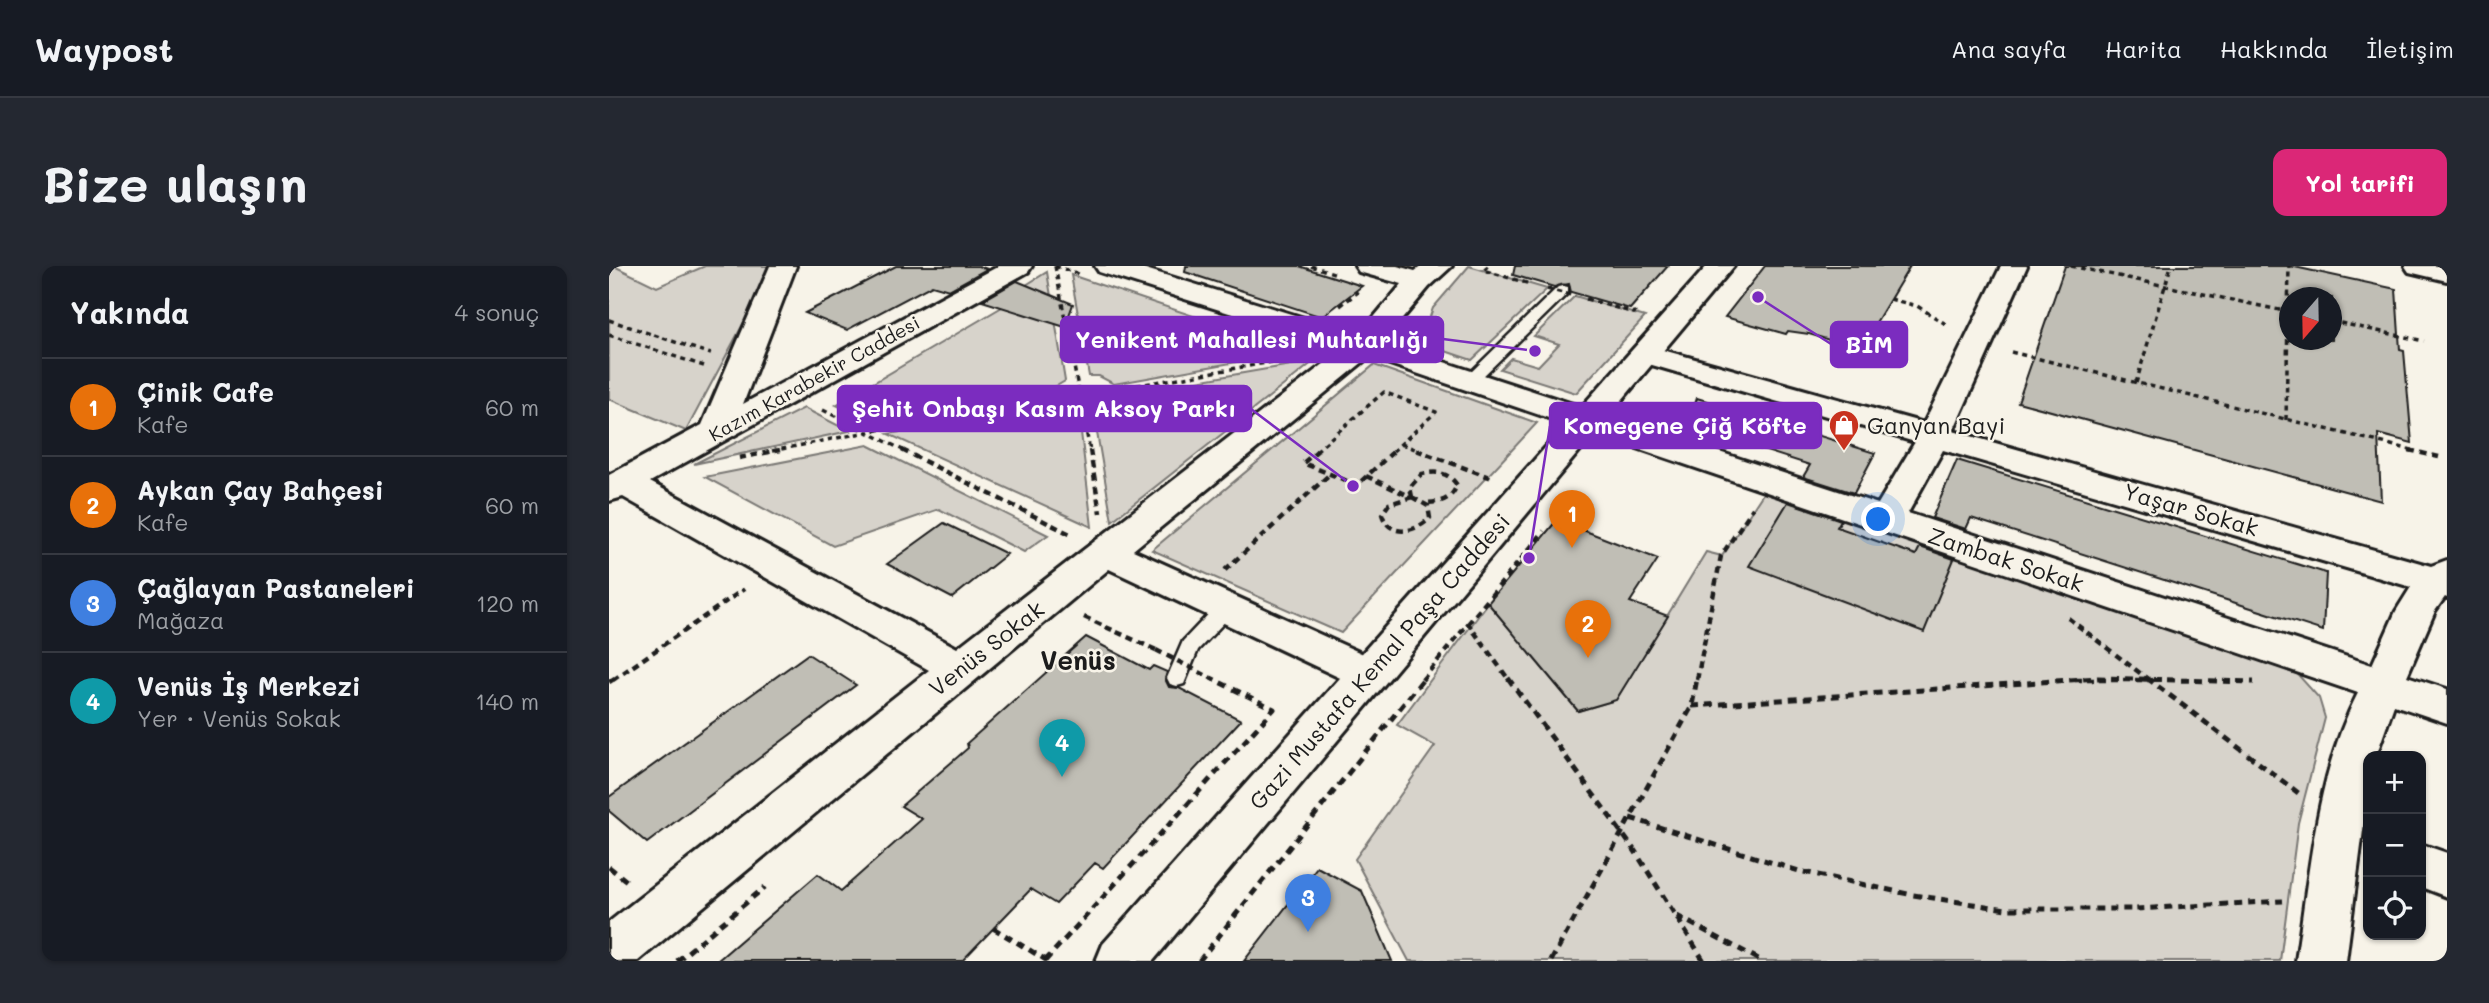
<!DOCTYPE html>
<html lang="tr">
<meta charset="utf-8">
<style>
:root{--surface:#171b24;--page:#242831;--text:#f1f3f6;--muted:#9ea1a6;--line:#363941;--accent:#db2777}
body{margin:0;font-family:Mali,sans-serif;background:var(--page);color:var(--text)}
.controls{position:absolute;right:21px;bottom:21px;display:grid;overflow:hidden;border-radius:14px;box-shadow:0 2px 5px #0004}
.controls button{width:63px;height:63px;display:grid;place-items:center;padding:0;border:0;border-bottom:2px solid var(--line);background:var(--surface);color:var(--text);font:35px sans-serif}
.compass{position:absolute;left:1670px;top:21px;width:63px;height:63px;border-radius:50%;background:var(--surface);box-shadow:0 2px 5px #0004;rotate:200deg}
.you{position:absolute;left:1270px;top:254px;width:24px;height:24px;margin:-18px;border:5px solid #fff;border-radius:50%;background:#1a73e8;box-shadow:0 0 0 10px #1a73e833}
.badge{display:grid;place-items:center;width:46px;height:46px;border-radius:50%;background:var(--accent);color:#fff;font-size:23px;font-weight:700}
.pin{position:absolute;translate:-50% -58px;filter:drop-shadow(0 2px 4px #0008)}
.pin::after{content:'';position:absolute;top:37px;width:24px;height:21px;background:inherit;clip-path:polygon(0 0,100% 0,50% 100%)}
.list{margin:0;padding:0;list-style:none}
h2{display:flex;justify-content:space-between;align-items:center;height:91px;margin:0;padding:0 28px;font-size:30px}
h2 small{font-size:23px;font-weight:400;color:var(--muted)}
.list li{display:grid;grid-template-columns:46px 1fr auto;gap:21px;align-items:center;box-sizing:border-box;height:98px;padding:0 28px;border-top:2px solid var(--line)}
.list b{display:block;font-size:26px;white-space:nowrap}
.list p{margin:0;font-size:23px;white-space:nowrap;color:var(--muted)}
.list em{font-size:23px;font-style:normal;color:var(--muted)}
.icon{flex:none;width:38px;height:38px;fill:none;stroke:currentColor;stroke-width:2;stroke-linecap:round;stroke-linejoin:round}
.map{position:relative;flex:none;width:1838px;height:695px;overflow:hidden;border-radius:14px}
header{display:flex;align-items:center;gap:42px;box-sizing:border-box;height:98px;padding:0 35px;background:var(--surface);border-bottom:2px solid var(--line)}
header strong{font-size:33px}
nav{display:flex;gap:38px;margin-inline-start:auto;font-size:24px}
.intro{display:flex;align-items:center;justify-content:space-between;box-sizing:border-box;height:168px;padding:0 42px}
h1{margin:0;font-size:49px}
.button{padding:18px 32px;border-radius:14px;background:var(--accent);color:#fff;font-size:24px;font-weight:700}
main{display:flex;gap:42px;padding:0 42px}
aside{flex:1;background:var(--surface);border-radius:14px;box-shadow:0 2px 5px #0004}
.map>svg:first-child{display:block}
.green{fill:#d7d3cb;stroke:#7a7874;stroke-width:2}
.building{fill:#c0beb5;stroke:#1c1c1c;stroke-width:2;fill-rule:evenodd}
.lines{fill:none;stroke-linecap:round;stroke-linejoin:round}
.lane-casing{stroke:#1c1c1c;stroke-width:5}
.street-casing{stroke:#1c1c1c;stroke-width:6}
.secondary-casing{stroke:#1c1c1c;stroke-width:6}
.path-far2{stroke:#1c1c1c;stroke-width:3.5;stroke-dasharray:5 4.5;stroke-linecap:butt}
.path-far1{stroke:#1c1c1c;stroke-width:4.5;stroke-dasharray:7 5;stroke-linecap:butt}
.path{stroke:#1c1c1c;stroke-width:5;stroke-dasharray:8 6;stroke-linecap:butt}
.lane{fill:#f7f3e8;fill-rule:evenodd}
.street{fill:#f7f3e8;fill-rule:evenodd}
.secondary{fill:#f7f3e8;fill-rule:evenodd}
.path-bridge-far1{stroke:#1c1c1c;stroke-width:3.5;stroke-dasharray:5 4.5;stroke-linecap:butt}
.path-bridge{stroke:#1c1c1c;stroke-width:4.5;stroke-dasharray:7 5;stroke-linecap:butt}
.labels{text-anchor:middle;dominant-baseline:central;stroke-width:5;stroke-linejoin:round;paint-order:stroke}
.far-street-label{font-size:19px;fill:#1c1c1c;stroke:#f7f3e8}
.poi-label{font-size:23px;fill:#1c1c1c;stroke:#f7f3e8;text-anchor:start}
.street-label{font-size:23px;fill:#1c1c1c;stroke:#f7f3e8}
.quarter-label{font-size:26px;font-weight:bold;fill:#1c1c1c;stroke:#f7f3e8}
.leader{fill:none;stroke:#7b2cbf;stroke-width:2.5}
.callout-dot{fill:#7b2cbf;stroke:#f7f3e8;stroke-width:2.5}
.callout{fill:#7b2cbf;stroke:#7b2cbf;stroke-width:2.5}
.callout-label{font-size:24px;text-anchor:middle;font-weight:bold;fill:#fff}
</style>
<header>
<strong>Waypost</strong>
<nav><a>Ana sayfa</a><a>Harita</a><a>Hakkında</a><a>İletişim</a></nav>
</header>
<div class="intro"><h1>Bize ulaşın</h1><a class="button">Yol tarifi</a></div>
<main>
<aside>
<h2>Yakında<small>4 sonuç</small></h2>
<ul class="list">
<li><span class="badge" style="background:#e8710a">1</span><div><b>Çinik Cafe</b><p>Kafe</p></div><em>60 m</em></li>
<li><span class="badge" style="background:#e8710a">2</span><div><b>Aykan Çay Bahçesi</b><p>Kafe</p></div><em>60 m</em></li>
<li><span class="badge" style="background:#3f7fe0">3</span><div><b>Çağlayan Pastaneleri</b><p>Mağaza</p></div><em>120 m</em></li>
<li><span class="badge" style="background:#0f9aa8">4</span><div><b>Venüs İş Merkezi</b><p>Yer · Venüs Sokak</p></div><em>140 m</em></li>
</ul>
</aside>
<div class="map">
<svg width="1838" height="695" viewBox="0 0 1838 695">
<rect width="100%" height="100%" fill="#f7f3e8"/>
<filter id="ink" filterUnits="userSpaceOnUse"><feTurbulence type="fractalNoise" baseFrequency=".0143" numOctaves="2"/><feDisplacementMap in="SourceGraphic" scale="14" xChannelSelector="R" yChannelSelector="G"/><feConvolveMatrix kernelMatrix="1 2 1 2 8 2 1 2 1" color-interpolation-filters="sRGB"/></filter>
<g filter="url(#ink)">
<path class="green" d="M0,0H5L48,21L96,0H165L77,165L0,133Z
M860,0L938,23L863,94L818,79L814,71L824,42Z
M438,6L456,115L446,121L440,128L270,159L227,139L393,41L417,19Z
M462,9L689,85L505,118L490,110H480Z
M966,30L1036,51L967,127L891,103L902,92L929,100L950,78L925,70Z
M705,95L694,104L503,255L484,143L501,130Z
M765,99L928,157L732,367L543,284Z
M445,140L458,148L470,149L483,261L279,168Z
M195,142L240,165L85,198Z
M259,179L439,269L415,286L330,243L224,280L96,211Z
M1157,223L1683,402L1710,432L1716,452L1689,557L1671,695H800L746,593L826,480L788,459L879,337L969,445L1007,434L1097,286L1113,290Z"/>
<path class="building" d="M287,0H370L378,3L340,24L323,19L238,64L196,47Z
M577,0H690L753,20L713,51L576,6Z
M906,0H1059L1021,43L962,26L960,18L945,21L904,9Z
M1156,0H1301L1251,83L1200,68L1179,65L1177,68L1116,51Z
M1456,0H1681L1787,23L1791,84L1795,85L1803,177L1769,168L1772,235L1409,136ZM1681,32H1723V74H1681Z
M408,15L464,38L456,61L373,35Z
M1088,132L1266,187L1245,227L1194,211L1201,199L1079,160Z
M1348,194L1717,307L1714,365L1362,252L1357,263L1323,252Z
M1179,236L1232,254L1228,261L1307,289L1311,281L1345,293L1315,366L1140,300Z
M948,254L1049,293L1021,336L1059,350L1007,434L969,445L879,337Z
M335,257L398,288L343,332L278,298Z
M477,371L540,404L544,400L558,406L556,413L560,421L570,422L632,454L494,602L486,597L447,638L422,623L353,695H108L209,608L232,625L313,553L292,540L359,482L358,477Z
M199,388L247,419L38,577L0,545V531Z
M708,601L753,625L783,695H635Z"/>
<g class="lines">
<g class="lane-casing">
<path id="lane" d="M954,20L959,21V27L866,118H856L853,115L856,112L949,21Z
M617,335L624,337L627,342L624,347L589,384L575,418L568,420L561,418L558,412L574,375L610,337Z"/>
</g>
<g class="street-casing">
<path id="street" d="M161,0H187L134,138L390,0H423L419,6L41,216L348,382L734,83L490,6L486,0H527L750,69L793,18L750,6L746,0H788L806,5L813,0H843L820,21L774,76L1269,238L1306,176L1026,94L1021,88L1026,82L1036,79L1315,157L1392,0H1418L1344,165L1822,300L1838,294V332L1836,331L1826,345L1798,410L1838,423V457L1785,439L1767,490H1759V526L1737,695H1687C1701,605 1707,509 1749,427L760,91L524,284L772,396L778,407L772,418L758,423L744,418L500,303L29,695H0V656L320,404L14,231L0,235V209L93,159ZM1334,184L1802,321L1787,345L1763,399L1299,247Z
M1796,0H1838V15L1800,6Z
M1812,578L1838,587V631L1812,621Z"/>
</g>
<g class="secondary-casing">
<path id="secondary" d="M1098,0H1125L544,695H487L494,678Z"/>
</g>
<path class="path-far2" d="M446,0L481,185
M446,0L470,8
M702,0L728,8
M879,0L874,4L921,18
M1462,0L1680,46
M977,33L1025,47L1027,44
M1281,33L1308,40L1340,60
M731,40L749,26
M0,54L102,88
M1722,55L1815,75
M0,69L95,100
M1402,86L1807,185
M1527,117L1562,0
M214,144L296,185
M1677,154L1680,0
M792,178L812,185
M163,185L258,166L686,92
M707,185L775,126L827,146L784,185"/>
<path class="path-far1" d="M293,184L463,269
M481,184L491,247
M709,184L694,197L748,219L786,184
M807,184L883,212
M1800,184L1830,191
M130,192L171,184
M757,210L802,231
M803,231L819,240L821,252C806,267 780,272 773,248L780,238Z
M803,231L801,221L813,208C828,205 839,206 848,219C842,234 833,236 818,237
M616,304L721,208
M475,351L547,384
M1459,352L1540,414
M858,356L900,414
M602,412L605,414
M4,414L135,323
M813,414L935,265
M1088,414L1112,290L1144,242
M1466,414H1550"/>
<path class="path" d="M899,412L1026,585L1095,695
M1538,412L1692,529
M0,416L6,412
M1083,440L1489,412L1645,416
M1021,552L1190,605L1304,629L1397,643H1526L1674,635
M0,601L19,616
M1068,650L1153,695
M384,662L437,694
M68,695L156,621
M436,695L665,443L602,412
M590,695L815,412
M942,695L1083,440L1088,412"/>
<use href="#lane" class="lane"/>
<use href="#street" class="street"/>
<use href="#secondary" class="secondary"/>
<path class="path-bridge-far1" d="M938,23L966,30"/>
<path class="path-bridge" d="M547,384L602,412"/>
</g>
</g>
<defs>
<g id="shop-pin" transform="scale(1.575)"><path d="M0 17L-7.5 6A9.5 9.5 0 1 1 7.5 6Z" fill="#c8321e" stroke="#f7f3e8"/><path d="M-5-2.5h2.3a2.7 3.5 0 0 1 5.4 0H5L5.5 6h-11ZM-1.5-2.5h3a1.5 2.3 0 0 0-3 0Z" fill="#fff"/></g>
</defs>
<g fill-rule="evenodd">
<use href="#shop-pin" x="1235" y="159"/>
</g>
<g class="labels">
<g class="far-street-label">
<text transform="translate(205 112) rotate(-29)">Kazım Karabekir Caddesi</text>
</g>
<g class="poi-label">
<text x="1258" y="159">Ganyan Bayi</text>
</g>
<g class="street-label">
<text transform="translate(1582 243) rotate(16)">Yaşar Sokak</text>
<text transform="translate(1397 293) rotate(18)">Zambak Sokak</text>
<text transform="translate(377 382) rotate(-38)">Venüs Sokak</text>
<text transform="translate(770 395) rotate(-49)">Gazi Mustafa Kemal Paşa Caddesi</text>
</g>
<g class="quarter-label">
<text x="469" y="394">Venüs</text>
</g>
</g>
<path class="leader" d="M926 85L834 73M1149 31L1222 78M744 220L642 143M920 292L941 160"/>
<g class="callout-dot">
<circle cx="926" cy="85" r="7"/>
<circle cx="1149" cy="31" r="7"/>
<circle cx="744" cy="220" r="7"/>
<circle cx="920" cy="292" r="7"/>
</g>
<g class="callout">
<rect x="452" y="51" width="382" height="45" rx="7"/>
<rect x="1222" y="56" width="76" height="45" rx="7"/>
<rect x="229" y="120" width="413" height="45" rx="7"/>
<rect x="941" y="137" width="271" height="45" rx="7"/>
</g>
<g class="callout-label">
<text x="643" y="82">Yenikent Mahallesi Muhtarlığı</text>
<text x="1260" y="87">BİM</text>
<text x="435" y="151">Şehit Onbaşı Kasım Aksoy Parkı</text>
<text x="1076" y="168">Komegene Çiğ Köfte</text>
</g>
</svg>
<div class="controls">
<button>+</button>
<button>−</button>
<button><svg class="icon" aria-label="locate" viewBox="0 0 24 24"><circle cx="12" cy="12" r="6"/><path d="M12 2v4M12 18v4M2 12h4M18 12h4"/></svg></button>
</div>
<svg class="compass" viewBox="-18 -18 36 36"><path d="M0-13l5 13h-10z" fill="#e53935"/><path d="M0 13l5-13h-10z" fill="#9ea1a6"/></svg>
<div class="you"></div>
<div class="pin badge" style="left:963px;top:282px;background:#e8710a">1</div>
<div class="pin badge" style="left:979px;top:392px;background:#e8710a">2</div>
<div class="pin badge" style="left:699px;top:666px;background:#3f7fe0">3</div>
<div class="pin badge" style="left:453px;top:511px;background:#0f9aa8">4</div>
</div>
</main>
